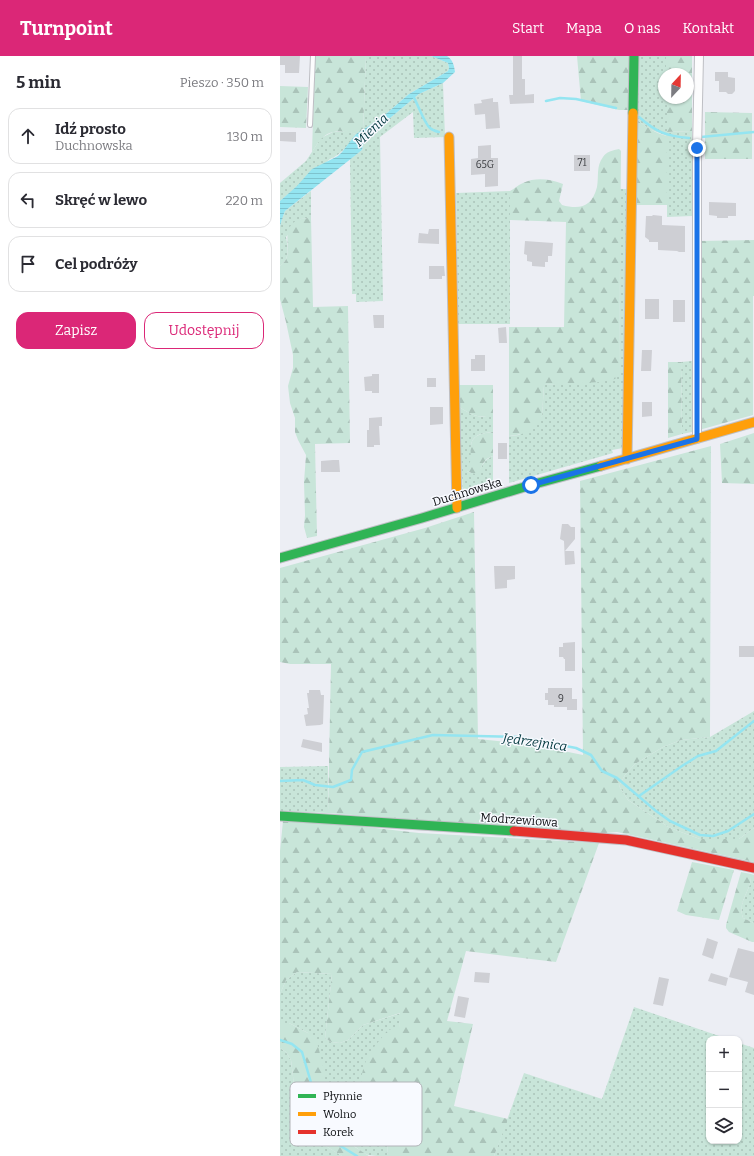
<!DOCTYPE html>
<html lang="pl">
<meta charset="utf-8">
<style>
:root{--surface:#fff;--page:#f2f2f3;--text:#2b2b33;--muted:#7c7c81;--line:#e1e1e2;--accent:#db2777}
body{margin:0;font-family:Bitter,serif;background:var(--page);color:var(--text)}
.controls{position:absolute;right:12px;bottom:12px;display:grid;overflow:hidden;border-radius:8px;box-shadow:0 1px 3px #0004}
.controls button{width:36px;height:36px;display:grid;place-items:center;padding:0;border:0;border-bottom:1px solid var(--line);background:var(--surface);color:var(--text);font:20px sans-serif}
.compass{position:absolute;left:378px;top:12px;width:36px;height:36px;border-radius:50%;background:var(--surface);box-shadow:0 1px 3px #0004;rotate:22deg}
.stop{position:absolute;width:12px;height:12px;margin:-9px;border:3px solid #1a73e8;border-radius:50%;background:#fff}
.stop.end{background:#1a73e8;border-color:#fff;box-shadow:0 1px 4px #0008}
.list{margin:0;padding:0;list-style:none}
h2{display:flex;justify-content:space-between;align-items:center;height:52px;margin:0;padding:0 16px;font-size:17px}
h2 small{font-size:13px;font-weight:400;color:var(--muted)}
.list li{display:grid;grid-template-columns:26px 1fr auto;gap:12px;align-items:center;box-sizing:border-box;height:56px;margin:0 8px 8px;padding:0 8px;border:1px solid var(--line);border-radius:12px}
.list b{display:block;font-size:15px;white-space:nowrap}
.list p{margin:0;font-size:13px;white-space:nowrap;color:var(--muted)}
.list em{font-size:13px;font-style:normal;color:var(--muted)}
.actions{display:flex;gap:8px;padding:12px 16px}
.actions a{flex:1;padding:9px 0;border:1px solid var(--accent);border-radius:12px;text-align:center;font-size:14px;color:var(--accent)}
.actions .main{background:var(--accent);color:#fff}
.icon{flex:none;width:22px;height:22px;fill:none;stroke:currentColor;stroke-width:2;stroke-linecap:round;stroke-linejoin:round}
.map{position:relative;flex:none;width:474px;height:1100px;overflow:hidden}
header{display:flex;align-items:center;gap:24px;box-sizing:border-box;height:56px;padding:0 20px;background:var(--accent);color:#fff}
header strong{font-size:19px}
nav{display:flex;gap:22px;margin-inline-start:auto;font-size:14px}
main{display:flex}
aside{flex:1;background:var(--surface)}
.map>svg:first-child{display:block}
.grass{fill:url(#grass-dots)}
.forest{fill:url(#forest-firs)}
.water{fill:url(#water-rules)}
.lines{fill:none;stroke-linecap:round;stroke-linejoin:round}
.stream{stroke:#94e5f1;stroke-width:2.5}
.building{fill:#cecfd4}
.lane-casing{stroke:#bebfc4;stroke-width:6}
.street-casing{stroke:#bebfc4;stroke-width:10}
.fast-casing{stroke:#bebfc4;stroke-width:11}
.slow-casing{stroke:#bebfc4;stroke-width:11}
.jam-casing{stroke:#bebfc4;stroke-width:11}
.lane{stroke:#fcfcfd;stroke-width:4}
.street{stroke:#fcfcfd;stroke-width:8}
.fast{stroke:#30b455;stroke-width:9}
.slow{stroke:#ff9f0a;stroke-width:9}
.jam{stroke:#e5322d;stroke-width:9}
.route{stroke:#1a73e8;stroke-width:5}
.labels{text-anchor:middle;dominant-baseline:central;stroke-width:3;stroke-linejoin:round;paint-order:stroke}
.number-label{font-size:10px;fill:#3c3e42}
.street-label{font-size:12px;fill:#0b0d11;stroke:#f8faff}
.water-label{font-size:13px;font-style:italic;fill:#00373e;stroke:#f8faff}
.key{fill:#f8faff;stroke:#b1b3b8;stroke-width:1}
.key-label{font-size:11px;fill:#0b0d11}
</style>
<header>
<strong>Turnpoint</strong>
<nav><a>Start</a><a>Mapa</a><a>O nas</a><a>Kontakt</a></nav>
</header>
<main>
<aside>
<h2>5 min<small>Pieszo · 350 m</small></h2>
<ul class="list">
<li><svg class="icon" aria-label="ahead" viewBox="0 0 24 24"><path d="M12 20V5M6 11l6-6 6 6"/></svg><div><b>Idź prosto</b><p>Duchnowska</p></div><em>130 m</em></li>
<li><svg class="icon" aria-label="left" viewBox="0 0 24 24"><path d="M17 20v-9H6M10 6l-5 5 5 5"/></svg><div><b>Skręć w lewo</b></div><em>220 m</em></li>
<li><svg class="icon" aria-label="arrive" viewBox="0 0 24 24"><path d="M6 21V4h12l-3 4 3 4H6"/></svg><div><b>Cel podróży</b></div></li>
</ul>
<div class="actions"><a class="main">Zapisz</a><a>Udostępnij</a></div>
</aside>
<div class="map">
<svg width="474" height="1100" viewBox="0 0 474 1100">
<defs>
<pattern id="grass-dots" width="8" height="8" patternUnits="userSpaceOnUse"><rect width="8" height="8" fill="#c8e5d9"/><path d="M2 2h.1M6 6h.1" fill="none" stroke="#aac3b9" stroke-width="1.8" stroke-linecap="round"/></pattern>
<pattern id="forest-firs" width="22" height="20" patternUnits="userSpaceOnUse"><rect width="22" height="20" fill="#c8e5d9"/><path d="M5 1l3.5 6h-7zM16 11l3.5 6h-7z" fill="#aac3b9"/></pattern>
<pattern id="water-rules" width="6" height="5" patternUnits="userSpaceOnUse"><rect width="6" height="5" fill="#94e5f1"/><path d="M0 2.5h6" fill="none" stroke="#7ec3ce"/></pattern>
</defs>
<rect width="100%" height="100%" fill="#eceef4"/>
<path class="grass" d="M86,0H151L168,7L169,12L168,15L129,38L100,63L83,74Z
M358,0H386V18H384V42H387V76L412,75V160L387,161V80L369,73L357,64Z
M163,27L165,81L134,82L133,56L100,81L103,245L76,246V238H72L70,103L82,94L83,89L86,82L139,38Z
M66,75L76,78C69,88 62,98 50,103L0,145V127L26,105L41,82L53,76Z
M340,133H347L343,392L332,394L333,397L229,427V380L239,379L262,360L264,329L289,327L339,319Z
M31,135V162L21,163L6,181C8,192 10,203 0,210V170L2,163L5,155Z
M230,135V268H178L176,137Z
M412,305V376L402,378L401,306Z
M179,351C194,360 195,361 213,361V376C202,377 190,379 191,393C191,397 192,402 191,406C190,409 188,412 187,415L190,417H197C205,408 202,405 213,400V432L183,443Z
M474,655V772L459,783H420L390,772L348,744L339,730L345,719L355,708L383,691L401,684L430,681Z
M48,710V757L0,755V711Z
M471,818L474,819V867L463,862C457,844 472,835 471,818Z
M17,916L52,918L45,982L51,986L60,987L68,984L83,969L121,957L119,972L89,1047L97,1045L111,1046L107,1100C101,1100 93,1100 88,1099C78,1095 49,1069 45,1059C44,1056 44,1053 44,1050L28,977L9,967H0V938L6,924Z
M354,951L448,983H429V1085H459V987L474,992V1100H214L244,1017L322,1043Z
M0,992L6,996L11,1004L18,1062L41,1087L62,1100H0Z"/>
<path class="forest" d="M35,0H86L83,74L76,78C64,74 50,73 41,83C37,87 35,92 32,96Z
M297,0H350L349,54H339L301,45Z
M386,0H412V75L387,76V42H408V18H386Z
M0,30L28,31L26,72L0,71Z
M425,56L472,57V103H425Z
M357,64C366,71 375,77 387,80V149H355Z
M339,93L341,95L339,319L335,323L320,326L264,329L262,360C254,376 246,378 229,380V271H284L286,166L230,164V135C234,133 238,129 243,127C256,121 270,123 283,128L279,145L282,149C300,154 312,151 317,131C319,120 316,110 323,101C326,96 333,94 339,93Z
M31,162L33,251L68,250L70,387L35,388L37,480L27,482L24,471L25,459L24,426L26,399L18,384L15,376V362L10,347L8,330L13,312V299L6,266L0,243V210C16,199 0,179 13,167C17,163 25,162 31,162Z
M474,184V240H473V359L419,374V185Z
M388,306H401L402,378L388,382Z
M179,329H213V361C195,361 194,360 179,351Z
M213,376V400C211,401 207,402 205,405C199,411 202,423 187,415C186,409 190,408 191,403C191,399 190,394 191,390C192,378 204,377 213,376Z
M474,377V428L442,427L440,388Z
M431,390L430,681L401,684L383,691L355,708L345,719L339,730L348,744L390,772L420,783H459L474,772V806L337,776L313,778L48,757L51,608H10L0,606V512L145,472L194,456L198,683L249,688L303,699L300,425Z
M3,765L60,768L139,777L319,787L276,906L186,895L167,965L193,968L174,1050L228,1063L214,1100H107L111,1046L97,1045L89,1047L84,1045C77,1022 84,1002 99,985C102,982 104,978 107,975C110,973 115,972 119,972L120,957L83,969L68,984L60,987L51,986L45,982L52,918L17,916L6,924L0,938V795Z
M412,806L454,814L439,864L406,859L397,855Z
M461,816L471,818C472,835 457,844 463,862L474,867V886H472L449,876L446,872V869Z
M0,967H9L28,977L37,986L44,1014L45,1034L44,1058L49,1066L56,1073L75,1091L89,1100H62L41,1087L25,1073L18,1062L11,1004L6,996L0,992Z"/>
<path class="water" d="M151,0H167C173,4 174,9 175,16L163,27L139,38L86,82L83,89L82,94L5,155L2,163L0,170V145L17,130L32,113L58,100L62,96L76,78L100,63L129,38L168,15L169,12L168,7Z"/>
<g class="lines">
<path class="stream" d="M133,40C138,48 144,67 150,72C152,74 155,75 159,76
M266,45L280,42L296,43L336,52
M359,61C376,76 386,80 409,82
M421,81L474,76
M0,725L23,724L35,729L53,731L71,724L72,714L82,696L153,679L239,681L296,692L311,699L322,715L337,722L376,755L390,765L420,779L433,780L448,775L474,758
M359,740L402,710L418,700L436,695L474,665
M0,984L12,988L22,996L35,1040L30,1056L33,1066L46,1081L77,1100"/>
</g>
<path class="building" d="M0,0H20L19,17H5V9H0Z
M233,0H242V23H245V39L254,38V47L230,48L229,39H233Z
M435,16H448V21L455,22V35L452,38H448L446,36H439V25H435Z
M213,42V46H218L220,72L206,73L205,58L195,59L194,48L202,47L201,44Z
M0,76H16V86L0,85Z
M211,89V102H218V130L205,131V118L191,119V103L198,102V90Z
M294,99H310V115H294Z
M429,146L456,147V160H448V162H437V160L429,159Z
M373,159L382,160V169L405,170V196H399L397,195L378,194V186H369V184L365,181L366,160H372Z
M149,173H159V188L138,187L139,177L148,178Z
M245,185L273,187L272,200H268V206H265V211L252,210V206L247,205V199L244,198Z
M149,210H164L165,220H162V223H149Z
M365,243H379V263H365Z
M393,244H405V266H393Z
M93,259H104V272H94Z
M226,271L227,287H219L218,272Z
M362,294H372L371,315H361Z
M195,299H205V315H191V303H195Z
M92,318H99V337H92V335H85L84,321L92,320Z
M147,322H156V331H147Z
M362,346H372V360L362,361Z
M150,351H163V368L150,369Z
M102,361V370H99L100,389H94V391H87V374H89V362Z
M218,387H227V403H218Z
M53,404H59L60,416H41V405Z
M282,468H288L291,471H295V483L285,495H294L295,508L285,509L284,485L280,483Z
M214,510H235V523L227,524V532L215,533Z
M295,586V615H285V603H284L283,601H279V591H283V587Z
M459,590H474V601H459Z
M268,632H292V643H297V654H287V651H274V649H268V644H265V637H268Z
M29,634H40L41,639H44L43,668L40,669L26,670L24,659L28,658L27,652H29L27,637H29Z
M23,683L42,687V696L21,691Z
M427,882L438,886L433,903L422,899Z
M458,892L474,896V939L465,936L468,926L449,921Z
M195,916L210,917L209,927L194,926Z
M431,917L448,922L446,930L428,925Z
M379,921L389,923L383,950L373,948Z
M178,940L189,942L185,962L174,960Z"/>
<g class="lines">
<g class="lane-casing">
<path id="lane" d="M30,69L33,0"/>
</g>
<g class="street-casing">
<path id="street" d="M417,383V92L419,0"/>
</g>
<g class="fast-casing">
<path id="fast" d="M353,57L354,0
M0,502L142,462L251,429L321,410
M0,760L234,775"/>
</g>
<g class="slow-casing">
<path id="slow" d="M169,81L177,452
M347,403L353,57
M321,410L474,366"/>
</g>
<g class="jam-casing">
<path id="jam" d="M234,775L346,784L474,812"/>
</g>
<use href="#lane" class="lane"/>
<use href="#street" class="street"/>
<use href="#fast" class="fast"/>
<use href="#slow" class="slow"/>
<use href="#jam" class="jam"/>
</g>
<g class="lines">
<path class="route" d="M251,429L417,383V92"/>
</g>
<g class="labels">
<g class="number-label">
<text x="302" y="107">71</text>
<text x="205" y="109">65G</text>
<text x="281" y="643">9</text>
</g>
<g class="street-label">
<text transform="translate(187 436) rotate(-17)">Duchnowska</text>
<text transform="translate(239 764) rotate(4)">Modrzewiowa</text>
</g>
<g class="water-label">
<text transform="translate(91 74) rotate(-43)">Mienia</text>
<text transform="translate(255 686) rotate(8)">Jędrzejnica</text>
</g>
</g>
<rect x="10" y="1026" width="132" height="64" rx="6" class="key"/>
<rect x="18" y="1038" width="18" height="4" fill="#30b455"/>
<rect x="18" y="1056" width="18" height="4" fill="#ff9f0a"/>
<rect x="18" y="1074" width="18" height="4" fill="#e5322d"/>
<g class="key-label">
<text x="43" y="1044">Płynnie</text>
<text x="43" y="1062">Wolno</text>
<text x="43" y="1080">Korek</text>
</g>
</svg>
<div class="controls">
<button>+</button>
<button>−</button>
<button><svg class="icon" aria-label="layers" viewBox="0 0 24 24"><path d="M12 4l9 5-9 5-9-5zM3 14l9 5 9-5"/></svg></button>
</div>
<svg class="compass" viewBox="-18 -18 36 36"><path d="M0-13l5 13h-10z" fill="#e53935"/><path d="M0 13l5-13h-10z" fill="#7c7c81"/></svg>
<div class="stop" style="left:251px;top:429px"></div>
<div class="stop end" style="left:417px;top:92px"></div>
</div>
</main>
